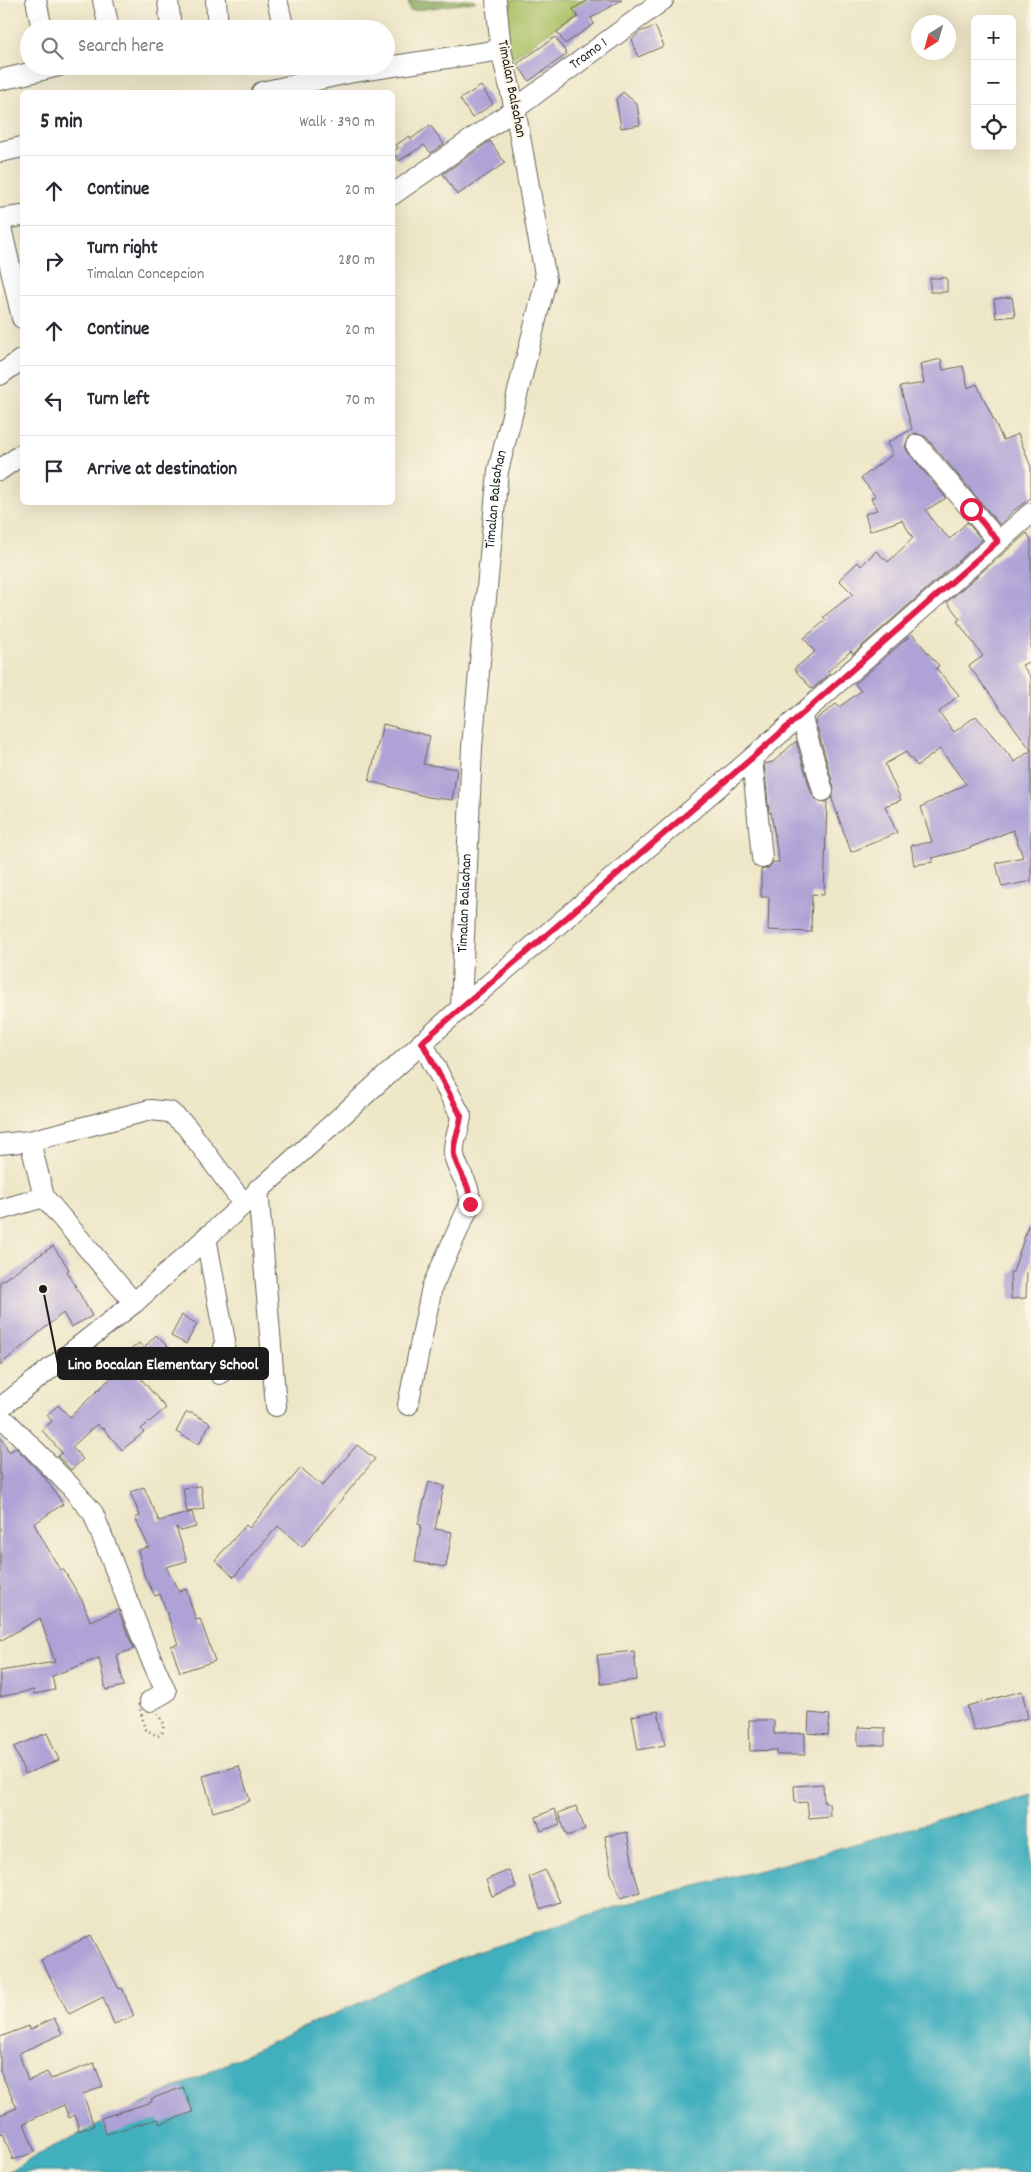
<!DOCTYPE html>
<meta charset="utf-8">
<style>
:root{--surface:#fff;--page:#f7f7f7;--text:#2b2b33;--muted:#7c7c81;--line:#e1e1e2}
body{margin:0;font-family:Dekko,sans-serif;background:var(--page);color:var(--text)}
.controls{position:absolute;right:15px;top:15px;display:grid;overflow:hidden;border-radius:8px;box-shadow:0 5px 20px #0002}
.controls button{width:45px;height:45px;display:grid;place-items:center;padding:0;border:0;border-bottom:1px solid var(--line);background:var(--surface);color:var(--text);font:25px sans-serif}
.compass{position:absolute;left:911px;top:15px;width:45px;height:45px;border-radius:50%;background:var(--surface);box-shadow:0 5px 20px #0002;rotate:217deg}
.stop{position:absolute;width:15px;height:15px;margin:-11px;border:4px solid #e11d48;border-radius:50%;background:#fff}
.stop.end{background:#e11d48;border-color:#fff;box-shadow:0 1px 5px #0008}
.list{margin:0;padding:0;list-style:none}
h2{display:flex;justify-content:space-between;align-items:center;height:65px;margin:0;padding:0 20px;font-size:21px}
h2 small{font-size:16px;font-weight:400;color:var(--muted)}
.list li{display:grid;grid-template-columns:32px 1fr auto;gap:15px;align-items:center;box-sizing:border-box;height:70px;padding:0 20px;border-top:1px solid var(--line)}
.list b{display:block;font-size:19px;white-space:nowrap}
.list p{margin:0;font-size:16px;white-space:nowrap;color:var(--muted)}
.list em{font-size:16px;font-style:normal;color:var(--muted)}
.icon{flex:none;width:28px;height:28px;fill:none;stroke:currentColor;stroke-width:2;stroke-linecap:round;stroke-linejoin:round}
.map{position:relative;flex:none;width:1031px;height:2172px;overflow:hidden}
.search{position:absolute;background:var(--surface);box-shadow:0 5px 20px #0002;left:20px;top:20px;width:375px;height:55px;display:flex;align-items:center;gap:12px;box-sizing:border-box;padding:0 18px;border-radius:28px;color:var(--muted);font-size:19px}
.panel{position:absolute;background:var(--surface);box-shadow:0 5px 20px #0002;left:20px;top:90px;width:375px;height:415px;border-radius:8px}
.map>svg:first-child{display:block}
.green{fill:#abc166;stroke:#646e41}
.forest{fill:#88a75b;stroke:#52623c}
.water{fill:#41afbe;stroke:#2e666d}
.building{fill:#aea2d6}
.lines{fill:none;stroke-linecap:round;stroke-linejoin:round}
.minor-casing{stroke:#656358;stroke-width:22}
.path{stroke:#656358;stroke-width:3;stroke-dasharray:1 4;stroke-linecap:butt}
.minor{stroke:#fff;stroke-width:20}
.route{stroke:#e11d48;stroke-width:6}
.labels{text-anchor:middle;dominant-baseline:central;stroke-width:4;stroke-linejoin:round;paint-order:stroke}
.street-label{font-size:15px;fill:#1c1c1c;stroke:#fcf5e5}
.leader{fill:none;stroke:#1c1c1c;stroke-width:2}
.callout-dot{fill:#1c1c1c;stroke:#fcf5e5;stroke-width:2}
.callout{fill:#1c1c1c;stroke:#1c1c1c;stroke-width:2}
.callout-label{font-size:16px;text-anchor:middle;font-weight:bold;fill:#fff}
</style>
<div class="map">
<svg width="1031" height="2172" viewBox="0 0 1031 2172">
<rect width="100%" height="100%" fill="#fcf5e5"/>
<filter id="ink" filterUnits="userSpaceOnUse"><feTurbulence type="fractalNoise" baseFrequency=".02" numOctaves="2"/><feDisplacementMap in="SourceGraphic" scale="10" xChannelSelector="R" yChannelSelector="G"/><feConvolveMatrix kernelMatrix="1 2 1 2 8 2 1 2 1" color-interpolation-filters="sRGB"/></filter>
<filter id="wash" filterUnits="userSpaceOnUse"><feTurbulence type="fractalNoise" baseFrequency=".0096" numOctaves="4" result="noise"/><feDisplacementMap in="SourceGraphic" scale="20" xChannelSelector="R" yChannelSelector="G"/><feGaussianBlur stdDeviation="1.12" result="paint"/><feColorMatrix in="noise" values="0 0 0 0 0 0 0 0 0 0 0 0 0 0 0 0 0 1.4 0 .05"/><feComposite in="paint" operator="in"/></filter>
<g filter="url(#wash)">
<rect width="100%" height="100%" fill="#ede6c7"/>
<path class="green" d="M499,0H594L511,59Z"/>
<path class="forest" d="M408,0H475V2L410,11Z"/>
<path class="water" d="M1031,1794V2172H8L46,2150L291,2033L468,1955L634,1901L765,1869Z"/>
<g id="blocks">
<path class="building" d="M588,0H622L591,18L594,24L565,44L557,32L578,17L573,9Z
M655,26L664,46L638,57L632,39L640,32Z
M555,37L567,54L529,81L517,64Z
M481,86L493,104L472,118L460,99Z
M623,92L637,104L640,125L621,128L616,99Z
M430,125L444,144L431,153L424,145L399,161L393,152L398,148L396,145L409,136L411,139Z
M490,141L505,163L457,195L443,174Z
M930,278H947V292H930Z
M1012,297L1015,316L996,318L994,299Z
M941,359L943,370L963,366L968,388L977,384L1003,440L1018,434L1031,467V498L1013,511L1000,525L926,437L915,433L909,436L905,447L908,452L946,498L926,510L935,524L950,539L967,522L982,540L853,654L851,651L828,671L830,674L812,689L794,669L815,652L804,638L826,620L823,617L853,594L839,580L858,562L861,566L876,551L888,562L913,538L902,520L870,531L865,514L877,510L871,498L875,496L861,478L893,454L887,443L912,429L900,387L924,383L920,364Z
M1027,533L1031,540V661L1022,665L1031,677V881L1002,887L996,863L1023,857L1013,830L964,850L932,858L933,862L914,865L911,845L932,842L921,807L966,784L940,749L917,766L906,752L885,764L901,800L885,806L897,833L851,852L832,799L834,788L815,720L836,704L839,707L861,691L855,684L912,634L939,666L936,668L959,695L939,712L954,732L976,716L1015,762L1031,750L969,666L983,656L957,621L960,619L947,602Z
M383,724L430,736L423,764L457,769L452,800L428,797L369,781Z
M796,741L812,795L820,802H827L824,895L812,894L811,932L768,930L769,897H761V870L768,868L773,862H779L771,812L769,813L764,764L773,762Z
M1028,1226L1031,1227V1260L1027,1273L1026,1298L1011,1299L1010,1272H1013Z
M53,1246L69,1269L67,1271L92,1316L71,1327L63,1313L0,1365V1282Z
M182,1315L197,1324L186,1344L171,1336Z
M156,1335L169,1348L158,1360L145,1347Z
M139,1343L153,1357L136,1373L166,1408L141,1429L144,1432L122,1450L103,1428L101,1429L97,1424L72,1447L83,1459L71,1470L58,1456L62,1453L42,1430L52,1421L47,1415L58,1405L70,1417L118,1371L112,1365Z
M186,1413H192L210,1423L199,1444L176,1432Z
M0,1436L9,1452L16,1448L45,1478L63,1504L34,1524L60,1570L63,1569L83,1602L90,1621L118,1610L134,1649L117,1655L124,1686L106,1690L99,1658L52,1676L55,1690L34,1694L33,1690L0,1697V1671L55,1662L40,1618L0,1641Z
M357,1445L375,1459L302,1547L278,1526L234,1577L215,1560L246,1525L249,1528L301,1468L322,1486Z
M429,1482L444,1486L435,1529L452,1532L446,1567L415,1562L421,1525L418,1524Z
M201,1486L204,1509L187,1512L183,1488Z
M144,1487L159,1521L192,1512L196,1527L181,1531L176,1527L187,1561L166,1567L179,1592L186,1589L196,1620L200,1619L215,1661L180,1672L171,1646L178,1644L160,1594L155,1596L144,1575L138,1550L149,1547L135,1518L140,1516L130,1492Z
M634,1651L637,1680L601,1684L597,1655Z
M1022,1691L1028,1718L974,1731L967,1706Z
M658,1711L665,1745L638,1750L632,1716Z
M809,1713L830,1715L828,1735L808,1733Z
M749,1720H774V1734L805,1733V1755H777V1750L750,1751Z
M858,1727L885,1728V1745H858Z
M47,1733L59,1760L25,1774L14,1747Z
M239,1766L250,1801L213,1812L203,1776Z
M823,1784L824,1803H829L830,1816L809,1818L807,1802L795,1803L794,1786Z
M576,1806L585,1829L567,1836L558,1813Z
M554,1809L560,1824L541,1831L536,1817Z
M627,1832L634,1872L640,1892L621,1898L611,1873L605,1836Z
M509,1870L516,1887L492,1896L486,1880Z
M545,1870L560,1902L540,1909L529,1877Z
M91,1935L119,1989L122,1988L134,2016L114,2024L103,1997L69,2014L41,1960Z
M54,2018L62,2034L19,2053L28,2081L47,2072L51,2079L94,2063L103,2087L83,2094L94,2126L79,2131L75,2115L69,2118L64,2105L24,2123L35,2152L13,2160L3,2133L0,2134V2115L17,2108L0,2071V2037L29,2026L30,2030Z
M183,2087L193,2112L160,2124L158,2119L106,2134L101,2118L152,2102L151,2099Z"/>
</g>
</g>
<g filter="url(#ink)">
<use href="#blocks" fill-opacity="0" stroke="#656358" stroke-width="1"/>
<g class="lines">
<g class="minor-casing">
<g id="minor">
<path d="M36,0L42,29"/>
<path d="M103,0L109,29"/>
<path d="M168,0L171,29"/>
<path d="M216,0L218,29"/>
<path d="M277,0L284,29"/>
<path d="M0,80L59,66"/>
<path d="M262,92L353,72L501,50"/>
<path d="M0,152L22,147"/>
<path id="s1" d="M392,195L515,109L663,0"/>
<path d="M0,219L22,216"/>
<path d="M0,223L22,318"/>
<path d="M0,375L22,359"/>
<path d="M917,445L998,541"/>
<path d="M0,470L22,454"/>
<path d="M801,715L823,791"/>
<path d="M752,758L762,858"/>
<path id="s2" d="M461,1008L472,747L498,471L546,280L515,109L501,50L496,0"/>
<path d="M30,1141L44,1197L134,1303"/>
<path d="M0,1144L30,1141L150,1110L170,1112L186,1126L243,1203"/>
<path d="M258,1189L276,1406"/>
<path d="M0,1210L44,1197"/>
<path d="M206,1237L225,1341L220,1374"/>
<path d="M408,1405L432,1287L470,1204C471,1183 458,1174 454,1155C452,1142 460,1129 461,1116L422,1042"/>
<path d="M0,1408L134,1303L461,1008L752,758L1031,513"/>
<path d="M0,1419L8,1423L71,1487L93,1513L145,1645L166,1692L150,1701"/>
</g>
</g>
<path class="path" d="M150,1701L164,1724L162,1733L158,1736L145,1729L139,1705Z"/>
<use href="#minor" class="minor"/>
</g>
</g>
<g class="lines" filter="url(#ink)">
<path class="route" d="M470,1204C471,1183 458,1174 454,1155C452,1142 460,1129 461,1116L422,1042L752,758L998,541L971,509"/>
</g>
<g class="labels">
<g class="street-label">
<text stroke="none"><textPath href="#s1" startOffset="242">Tramo 1</textPath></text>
<text transform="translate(511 89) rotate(79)">Timalan Balsahan</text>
<text stroke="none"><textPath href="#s2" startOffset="510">Timalan Balsahan</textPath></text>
<text stroke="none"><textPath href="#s2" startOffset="105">Timalan Balsahan</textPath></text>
</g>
</g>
<path class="leader" d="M43 1289L58 1364"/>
<circle class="callout-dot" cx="43" cy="1289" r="5"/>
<rect class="callout" x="58" y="1348" width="210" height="31" rx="5"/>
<g class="callout-label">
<text x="163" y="1369">Lino Bocalan Elementary School</text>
</g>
</svg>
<div class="controls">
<button>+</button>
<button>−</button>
<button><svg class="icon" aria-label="locate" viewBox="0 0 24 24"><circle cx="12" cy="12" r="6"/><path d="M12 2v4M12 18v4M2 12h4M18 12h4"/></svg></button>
</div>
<svg class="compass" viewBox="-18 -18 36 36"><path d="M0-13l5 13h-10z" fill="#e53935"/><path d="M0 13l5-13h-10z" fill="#7c7c81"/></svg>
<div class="stop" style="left:971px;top:509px"></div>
<div class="stop end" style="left:470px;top:1204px"></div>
<div class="search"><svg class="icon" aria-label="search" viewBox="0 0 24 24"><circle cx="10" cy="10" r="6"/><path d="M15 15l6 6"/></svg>Search here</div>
<section class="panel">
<h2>5 min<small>Walk · 390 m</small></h2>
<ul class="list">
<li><svg class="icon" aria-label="ahead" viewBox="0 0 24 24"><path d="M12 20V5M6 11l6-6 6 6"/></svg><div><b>Continue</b></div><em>20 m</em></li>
<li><svg class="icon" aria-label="right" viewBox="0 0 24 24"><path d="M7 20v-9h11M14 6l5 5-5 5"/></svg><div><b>Turn right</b><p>Timalan Concepcion</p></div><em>280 m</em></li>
<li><svg class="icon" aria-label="ahead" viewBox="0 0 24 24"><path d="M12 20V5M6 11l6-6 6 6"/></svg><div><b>Continue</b></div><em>20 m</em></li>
<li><svg class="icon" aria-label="left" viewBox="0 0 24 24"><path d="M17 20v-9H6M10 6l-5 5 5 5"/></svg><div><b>Turn left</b></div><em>70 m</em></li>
<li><svg class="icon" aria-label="arrive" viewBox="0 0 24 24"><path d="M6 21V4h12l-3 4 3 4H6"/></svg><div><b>Arrive at destination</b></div></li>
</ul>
</section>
</div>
